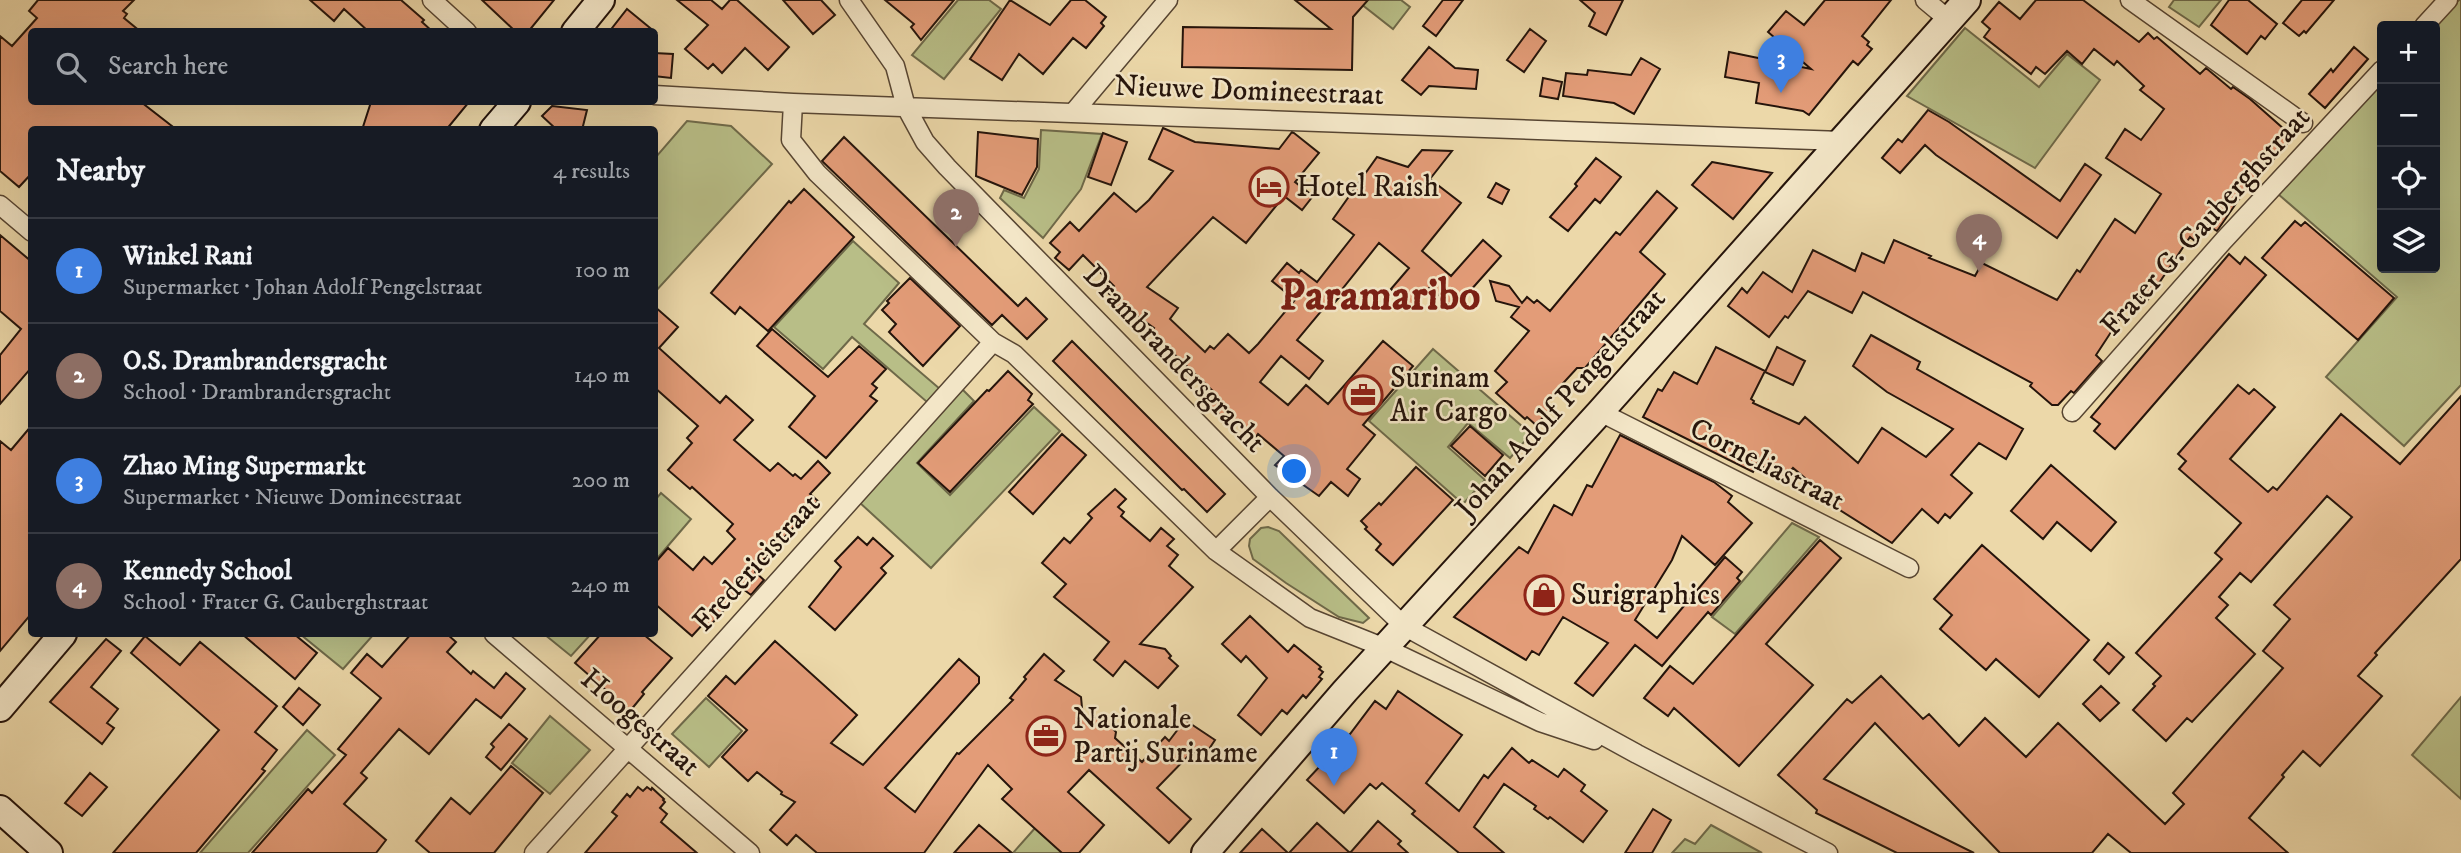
<!DOCTYPE html>
<meta charset="utf-8">
<style>
:root{--surface:#171b24;--page:#20242c;--text:#f1f3f6;--muted:#9ea1a6;--line:#363941;--accent:#c59692}
body{margin:0;font-family:"IM FELL DW Pica",serif;background:var(--page);color:var(--text)}
.controls{position:absolute;right:21px;top:21px;display:grid;overflow:hidden;border-radius:7px;box-shadow:0 7px 28px #0002}
.controls button{width:63px;height:63px;display:grid;place-items:center;padding:0;border:0;border-bottom:2px solid var(--line);background:var(--surface);color:var(--text);font:35px sans-serif}
.you{position:absolute;left:1295px;top:472px;width:24px;height:24px;margin:-18px;border:5px solid #fff;border-radius:50%;background:#1a73e8;box-shadow:0 0 0 10px #1a73e833}
.badge{display:grid;place-items:center;width:46px;height:46px;border-radius:50%;background:var(--accent);color:#fff;font-size:23px;font-weight:700}
.pin{position:absolute;translate:-50% -58px;filter:drop-shadow(0 2px 4px #0008)}
.pin::after{content:'';position:absolute;top:37px;width:24px;height:21px;background:inherit;clip-path:polygon(0 0,100% 0,50% 100%)}
.list{margin:0;padding:0;list-style:none}
h2{display:flex;justify-content:space-between;align-items:center;height:91px;margin:0;padding:0 28px;font-size:30px}
h2 small{font-size:23px;font-weight:400;color:var(--muted)}
.list li{display:grid;grid-template-columns:46px 1fr auto;gap:21px;align-items:center;box-sizing:border-box;height:105px;padding:0 28px;border-top:2px solid var(--line)}
.list b{display:block;font-size:26px;white-space:nowrap}
.list p{margin:0;font-size:23px;white-space:nowrap;color:var(--muted)}
.list em{font-size:23px;font-style:normal;color:var(--muted)}
.icon{flex:none;width:38px;height:38px;fill:none;stroke:currentColor;stroke-width:2;stroke-linecap:round;stroke-linejoin:round}
.map{position:relative;flex:none;width:2461px;height:853px;overflow:hidden}
.search{position:absolute;background:var(--surface);box-shadow:0 7px 28px #0002;left:28px;top:28px;width:630px;height:77px;display:flex;align-items:center;gap:18px;box-sizing:border-box;padding:0 24px;border-radius:7px;color:var(--muted);font-size:26px}
.panel{position:absolute;background:var(--surface);box-shadow:0 7px 28px #0002;left:28px;top:126px;width:630px;height:511px;border-radius:7px}
.map>svg:first-child{display:block}
.green{fill:#b8be87;stroke:#6e6949;stroke-width:2}
.building{fill:#e39c78;stroke:#25140b;stroke-width:2}
.lines{fill:none;stroke-linecap:round;stroke-linejoin:round}
.street-casing{stroke:#574532;stroke-width:21}
.secondary-casing{stroke:#25140b;stroke-width:30}
.street{stroke:#f3e6c7;stroke-width:18}
.secondary{stroke:#f3e6c7;stroke-width:26}
.labels{text-anchor:middle;dominant-baseline:central;stroke-width:5;stroke-linejoin:round;paint-order:stroke}
.street-label{font-size:30px;fill:#25140b;stroke:#f3e6c7}
.poi-label{font-size:30px;fill:#25140b;stroke:#f3e6c7;text-anchor:start}
.town-label{font-size:44px;font-weight:bold;fill:#7a1f14;stroke:#f3e6c7}
</style>
<div class="map">
<svg width="2461" height="853" viewBox="0 0 2461 853">
<rect width="100%" height="100%" fill="#ecd8a9"/>
<filter id="stains"><feTurbulence type="fractalNoise" baseFrequency=".00286" numOctaves="4"/><feColorMatrix values="0 0 0 0 .2 0 0 0 0 .09 0 0 0 0 .02 0 0 0 .5 -.17"/></filter>
<radialGradient id="worn" r=".72"><stop offset=".6" stop-color="#630" stop-opacity="0"/><stop offset="1" stop-color="#630" stop-opacity=".3"/></radialGradient>
<path class="green" d="M958,0H989L1001,9L944,79L912,55Z
M1356,0H1401L1410,7L1393,29Z
M2174,0H2221L2199,27L2169,7Z
M2459,0H2461V385L2404,446L2326,377L2397,297L2278,194L2382,82V268H2435L2434,26Z
M1965,28L2039,87L2067,54L2100,80L2035,168L1907,96Z
M687,121L731,126L772,164L655,292V158Z
M1041,130L1102,134L1081,189L1043,238L1000,198L1004,190L1024,198L1039,169Z
M853,241L899,283L864,324L940,389L927,402L852,337L823,369L774,327Z
M1433,349L1531,434L1510,458L1468,423L1448,447L1485,480L1463,504L1369,421Z
M961,388L974,401L917,463L950,495L1034,407L1060,431L931,568L859,502Z
M661,493L691,519L655,561V500Z
M1792,523L1819,537L1735,634L1712,617Z
M1268,527L1279,531L1369,618L1363,623L1339,617L1286,583L1253,559L1249,546L1250,539L1261,528Z
M300,634H374L343,669Z
M544,634H591L571,656Z
M2461,697V799L2412,755Z
M706,698L742,731L709,767L672,734Z
M550,716L590,750L550,794L512,763Z
M307,730L335,755L248,853H200Z
M1711,825L1762,853H1672L1685,839L1695,844Z
M1036,827L1062,850L1059,853H1013Z"/>
<path class="building" d="M38,0H134L123,11L127,14L124,18L141,32H32V102H141L177,130H32V173L19,187L0,171V36L12,46L37,18L29,11Z
M310,0H401L424,20L422,22L433,32H369L344,9L334,21Z
M482,0H554L528,32H516Z
M677,0H711L722,9L730,0H737L789,47L768,70L745,48L722,73L713,64L708,69L685,49L708,25Z
M783,0H821L835,15L813,34Z
M885,0H954L921,40L911,27L914,24Z
M1010,0L1050,25L1071,0H1085L1106,17L1101,23L1104,26L1086,48L1073,38L1043,74L1019,54L1002,80L970,59Z
M1295,0H1368L1353,17L1352,70L1182,67L1183,27L1331,29Z
M1443,0H1463L1436,36L1423,26Z
M1580,0H1623L1606,35L1589,26L1595,13Z
M1825,0H1891L1862,36L1869,42L1867,45L1872,49L1858,65L1853,61L1809,115L1803,111L1756,103L1759,83L1725,77L1729,52L1811,69L1768,32L1786,11L1804,25Z
M2036,0H2083L2139,42L2148,33L2154,39L2157,37L2200,74L2206,68L2231,89L2233,87L2250,99L2293,137L2242,195L2217,231L2207,225L2196,242L2190,237L2147,301L2136,294L2096,355L2102,361L2074,393L2071,391L2058,405H2052L2030,386L2032,383L1863,292L1852,313L1808,291L1788,318L1785,316L1769,337L1728,306L1742,288L1747,293L1763,272L1792,292L1813,250L1855,271L1862,253L1884,263L1894,240L1931,256L1929,258L1975,276L1982,263L2057,300L2077,270L2080,272L2115,219L2135,233L2161,194L2106,158L2125,129L2141,140L2164,109L2140,90L2144,86L2117,61L2114,65L2094,49L2082,64L2067,51L2045,74L2036,67L2031,74L1984,37L1990,29L1982,22L1999,2L2020,19Z
M2229,0H2248L2277,24L2265,39L2261,36L2247,54L2211,25Z
M2302,0H2334L2306,33L2304,31L2299,36L2283,23Z
M627,9L655,32H609Z
M1530,29L1546,41L1524,72L1507,60Z
M1429,47L1455,68L1478,70L1476,89L1429,86L1421,95L1402,80Z
M2354,47L2368,59L2325,108L2309,94L2331,69L2333,72Z
M654,53L673,54L671,78L654,76Z
M1641,58L1660,69L1634,114L1614,103L1563,96L1566,73L1587,75L1588,70L1631,75Z
M1543,78L1562,82L1558,99L1540,96Z
M371,102H469L446,130H362Z
M552,106L587,110L582,130H557L542,116Z
M1928,110L1949,122L2060,201L2085,164L2101,175L2057,238L1936,155L1925,145L1900,173L1882,158L1898,139L1902,142Z
M1163,128L1195,142L1279,149L1292,132L1294,133L1319,153L1295,182L1313,196L1302,210L1284,196L1246,243L1213,217L1147,287L1178,308L1170,319L1205,352L1210,346L1214,349L1228,334L1249,353L1258,344L1295,300L1272,281L1287,263L1299,273L1301,270L1317,282L1354,235L1333,219L1377,157L1408,167L1422,150L1452,151L1430,179L1461,203L1422,251L1451,276L1483,240L1501,256L1454,309L1430,287L1412,308L1391,289L1409,268L1379,243L1340,292L1342,294L1331,307L1327,304L1297,340L1323,361L1309,379L1281,356L1260,382L1288,405L1306,385L1328,404L1383,341L1413,366L1363,425L1375,435L1347,469L1360,479L1348,496L1331,482L1319,496L1275,465L1284,456L1258,434L1255,438L1230,417L1227,421L1207,404L1216,394L1151,332L1154,328L1129,310L1124,316L1109,304L1114,298L1108,293L1114,286L1083,255L1069,270L1055,258L1060,252L1050,243L1070,222L1079,231L1114,193L1136,212L1149,200L1173,171L1149,159Z
M978,132L1038,139L1037,167L1022,195L976,176Z
M1103,133L1127,142L1111,185L1088,177Z
M844,137L1018,306L1026,298L1047,319L1027,339L1002,315L992,325L822,161Z
M1596,158L1621,177L1600,203L1595,199L1568,231L1550,217L1577,186L1575,184Z
M1712,162L1772,173L1733,219L1692,185Z
M1496,183L1509,190L1502,204L1488,197Z
M804,189L854,237L768,331L740,307L735,314L711,293L789,201L791,203Z
M1657,191L1677,208L1640,252L1665,274L1585,368H1577L1545,403L1551,409L1536,425L1527,417L1525,419L1496,393L1507,382L1495,371L1529,331L1511,317L1519,307L1496,301L1490,281L1509,286L1522,303L1527,297L1534,303L1537,300L1550,311L1616,232L1620,235Z
M2295,221L2301,226L2305,222L2394,298L2358,340L2262,258Z
M0,235L32,262V367L0,404V355L21,329L0,311Z
M2229,254L2240,264L2245,257L2266,275L2115,449L2094,431L2100,424L2091,417Z
M910,278L960,326L923,366L889,332L896,324L882,310L889,303L887,301Z
M654,306L678,327L659,348L720,403L726,396L753,420L734,440L770,471L778,463L793,476L795,474L801,479L818,461L830,473L810,494L818,501L757,567L755,572L764,580L751,595L743,589L708,628L703,624L692,636L654,603V564L668,548L693,570L704,557L712,564L735,539L727,531L733,524L692,487L690,489L668,470L692,443L687,438L698,426L654,387Z
M772,329L828,377L859,346L886,369L872,384L877,388L870,396L877,401L826,458L789,427L815,396L757,346Z
M1871,335L1920,362L1917,369L2023,429L2006,459L1979,443L1951,475L1972,493L1950,518L1945,514L1938,523L1922,509L1892,543L1827,502L1830,499L1793,468L1781,482L1758,462L1753,472L1643,417L1658,389L1662,391L1674,372L1697,384L1716,347L1765,371L1751,399L1754,401L1753,403L1799,424L1805,417L1858,463L1882,428L1926,457L1953,429L1887,392L1853,366Z
M1072,341L1225,494L1207,512L1184,489L1182,490L1053,361Z
M1777,347L1805,361L1793,385L1765,372Z
M1008,371L1032,394L1028,400L1033,404L950,492L918,463L987,390L989,391Z
M2238,385L2249,394L2254,389L2275,407L2230,459L2268,492L2273,487L2277,490L2341,414L2400,464L2461,396V559L2375,653L2377,655L2358,676L2382,696L2320,766L2303,751L2282,775L2284,777L2249,818L2288,853H2131L2108,834L2092,853H2000L1875,723L1824,779L1974,853H1897L1816,813L1817,810L1778,775L1847,699L1852,703L1881,676L1923,719L1929,714L1959,746L1985,718L2026,757L2058,723L2165,824L2184,804L2173,793L2283,668L2263,651L2290,619L2274,605L2352,517L2327,496L2251,582L2240,573L2219,597L2228,605L2216,618L2255,654L2192,722L2187,718L2166,741L2133,710L2155,686L2153,684L2161,676L2136,653L2222,559L2215,553L2241,523L2179,469L2186,461L2178,454Z
M32,425V613L0,651V441L11,450Z
M1470,426L1503,455L1485,476L1451,446Z
M1062,434L1086,455L1033,514L1009,492Z
M1620,435L1714,482L1732,496L1728,502L1752,523L1715,565L1682,536L1672,560L1635,620L1657,638L1725,557L1742,572L1737,578L1740,581L1711,615L1708,612L1662,666L1635,645L1593,696L1575,683L1608,643L1563,617L1539,655L1532,651L1526,660L1454,617L1519,547L1528,553L1554,505L1572,515L1587,485L1592,487Z
M2051,465L2116,522L2091,551L2057,522L2043,539L2011,511Z
M1416,467L1453,500L1393,565L1376,550L1381,544L1365,529L1367,527L1361,521L1379,503L1381,505Z
M1115,489L1126,499L1118,507L1124,512L1121,516L1150,541L1161,528L1174,539L1167,546L1178,555L1169,566L1193,587L1140,644L1165,649L1171,656L1169,658L1178,666L1158,688L1125,661L1113,676L1094,660L1109,642L1054,597L1066,584L1042,563L1064,538L1070,543L1092,518L1088,514Z
M858,537L867,545L873,538L893,556L881,568L886,573L835,630L809,607L841,567L835,561Z
M1820,540L1841,558L1766,644L1813,685L1739,766L1674,708L1668,716L1644,698L1670,666L1693,684Z
M1982,545L2089,640L2039,697L1996,659L1986,670L1940,629L1952,615L1934,599Z
M1250,616L1288,652L1294,645L1321,667L1319,669L1323,672L1319,677L1322,679L1306,698L1303,695L1287,714L1282,710L1261,735L1238,715L1267,678L1246,656L1241,662L1222,644Z
M242,634H294L317,653L295,679Z
M411,634H447L456,642L447,652L471,674L473,671L494,688L506,673L525,689L501,718L476,699L429,754L399,729L361,773L367,778L344,804L386,840L376,853H252L308,789L312,793L346,755L338,749L381,698L351,673L367,654L382,667Z
M601,634H643L672,658L642,692L644,694L630,711L575,663Z
M145,636L180,665L200,642L277,706L255,732L277,750L262,769L265,771L196,853H113L219,730L131,653Z
M106,639L121,651L91,687L118,709L107,723L114,728L102,744L50,702Z
M775,641L857,715L831,743L863,765L959,659L979,677V683L885,788L915,812L957,753L959,754L1013,700L1010,698L1026,679L1024,677L1044,654L1064,671L1055,680L1081,697L1083,718L1102,717L1116,732L1115,738L1142,762L1165,737L1169,741L1185,720L1215,740L1203,758L1193,751L1157,788L1191,819L1169,843L1089,770L1068,792L1104,825L1079,853H1062L1002,799L1012,789L988,765L924,853H817L796,835L787,845L770,830L795,802L781,794L782,792L757,772L748,781L722,757L747,730L708,696L726,676L735,684Z
M2108,643L2124,657L2109,674L2094,660Z
M2101,686L2119,703L2100,721L2083,704Z
M299,688L320,705L303,725L283,707Z
M1398,691L1462,735L1426,783L1459,811L1484,775L1488,778L1512,748L1529,763L1532,760L1558,777L1564,769L1585,785L1581,791L1607,811L1583,842L1550,817L1548,819L1534,809L1536,806L1504,784L1474,827L1504,853H1459L1412,814L1415,811L1382,783L1376,789L1370,784L1344,813L1307,780L1350,734L1375,701L1386,709Z
M509,724L527,739L501,770L486,757L494,747L491,744Z
M511,766L543,793L494,853H430L416,841L451,798L470,814Z
M90,773L107,787L82,816L65,803Z
M638,787L643,791L647,787L651,790L652,788L664,799L663,800L665,802L660,808L667,814L661,822L697,853H585L617,816L612,812L627,794L630,797Z
M1653,809L1671,820L1652,853H1625Z
M1378,821L1401,841L1398,844L1408,853H1289L1317,823L1350,853Z
M979,825L1012,853H954Z
M1262,829L1288,853H1240Z"/>
<g class="lines">
<g class="street-casing">
<path id="street" d="M432,0L467,32
M849,0L895,66L906,107L925,142L947,167L1270,497L1404,626L1637,754L1828,853
M1925,0L1949,20
M2130,0L2303,123
M2424,26L2448,0
M654,95L793,103L1842,141
M793,103L791,140L817,173L993,342L1014,354L1216,551L1310,618L1385,648L1540,722L1594,740
M1073,113L1168,0
M0,205L32,232
M1600,412L1909,568
M2072,412L2224,240L2382,70
M1216,551L1270,497
M494,634L750,853
M534,853L993,342"/>
</g>
<g class="secondary-casing">
<path id="secondary" d="M575,32L601,0
M493,130L517,102
M0,708L63,634
M0,809L49,853
M1205,853L1345,691L1600,412L1967,0"/>
</g>
<use href="#street" class="street"/>
<use href="#secondary" class="secondary"/>
</g>
<defs>
<g id="hotel-ring" transform="scale(2.0125)"><circle r="9.5" fill="#f3e6c7" stroke="#8f2418" stroke-width="1.5"/><path d="M-6-4.5h1.5V1H6V5H4.5V3h-9V5H-6ZM-4 0a1.8 1.8 0 1 1 3.6 0ZM.5 0V-2.5h3Q6-2.5 6 0Z" fill="#8f2418"/></g>
<g id="office-ring" transform="scale(2.0125)"><circle r="9.5" fill="#f3e6c7" stroke="#8f2418" stroke-width="1.5"/><path d="M-6-3h4V-5.5h4V-3h4V5H-6ZM-1-4.5V-3h2v-1.5ZM-6 0V1H6V0Z" fill="#8f2418"/></g>
<g id="shop-ring" transform="scale(2.0125)"><circle r="9.5" fill="#f3e6c7" stroke="#8f2418" stroke-width="1.5"/><path d="M-5-2.5h2.3a2.7 3.5 0 0 1 5.4 0H5L5.5 6h-11ZM-1.5-2.5h3a1.5 2.3 0 0 0-3 0Z" fill="#8f2418"/></g>
</defs>
<g fill-rule="evenodd">
<use href="#hotel-ring" x="1269" y="187"/>
<use href="#office-ring" x="1363" y="395"/>
<use href="#shop-ring" x="1544" y="595"/>
<use href="#office-ring" x="1046" y="736"/>
</g>
<g class="labels">
<g class="street-label">
<text transform="translate(1249 91) rotate(2)">Nieuwe Domineestraat</text>
<text transform="translate(2206 222) rotate(-48)">Frater G. Cauberghstraat</text>
<text transform="translate(1174 359) rotate(46)">Drambrandersgracht</text>
<text transform="translate(1561 404) rotate(-48)">Johan Adolf Pengelstraat</text>
<text transform="translate(1767 465) rotate(27)">Corneliastraat</text>
<text transform="translate(757 563) rotate(-48)">Fredericistraat</text>
<text transform="translate(640 723) rotate(41)">Hoogestraat</text>
</g>
<g class="poi-label">
<text x="1296" y="187">Hotel Raish</text>
<text x="1390" y="378">Surinam<tspan x="1390" dy="34">Air Cargo</tspan></text>
<text x="1571" y="595">Surigraphics</text>
<text x="1073" y="719">Nationale<tspan x="1073" dy="34">Partij Suriname</tspan></text>
</g>
<g class="town-label">
<text x="1380" y="296">Paramaribo</text>
</g>
</g>
<rect width="100%" height="100%" filter="url(#stains)"/>
<rect width="100%" height="100%" fill="url(#worn)"/>
</svg>
<div class="controls">
<button>+</button>
<button>−</button>
<button><svg class="icon" aria-label="locate" viewBox="0 0 24 24"><circle cx="12" cy="12" r="6"/><path d="M12 2v4M12 18v4M2 12h4M18 12h4"/></svg></button>
<button><svg class="icon" aria-label="layers" viewBox="0 0 24 24"><path d="M12 4l9 5-9 5-9-5zM3 14l9 5 9-5"/></svg></button>
</div>
<div class="you"></div>
<div class="pin badge" style="left:1334px;top:786px;background:#3f7fe0">1</div>
<div class="pin badge" style="left:956px;top:247px;background:#8d6e63">2</div>
<div class="pin badge" style="left:1781px;top:93px;background:#3f7fe0">3</div>
<div class="pin badge" style="left:1979px;top:272px;background:#8d6e63">4</div>
<div class="search"><svg class="icon" aria-label="search" viewBox="0 0 24 24"><circle cx="10" cy="10" r="6"/><path d="M15 15l6 6"/></svg>Search here</div>
<section class="panel">
<h2>Nearby<small>4 results</small></h2>
<ul class="list">
<li><span class="badge" style="background:#3f7fe0">1</span><div><b>Winkel Rani</b><p>Supermarket · Johan Adolf Pengelstraat</p></div><em>100 m</em></li>
<li><span class="badge" style="background:#8d6e63">2</span><div><b>O.S. Drambrandersgracht</b><p>School · Drambrandersgracht</p></div><em>140 m</em></li>
<li><span class="badge" style="background:#3f7fe0">3</span><div><b>Zhao Ming Supermarkt</b><p>Supermarket · Nieuwe Domineestraat</p></div><em>200 m</em></li>
<li><span class="badge" style="background:#8d6e63">4</span><div><b>Kennedy School</b><p>School · Frater G. Cauberghstraat</p></div><em>240 m</em></li>
</ul>
</section>
</div>
